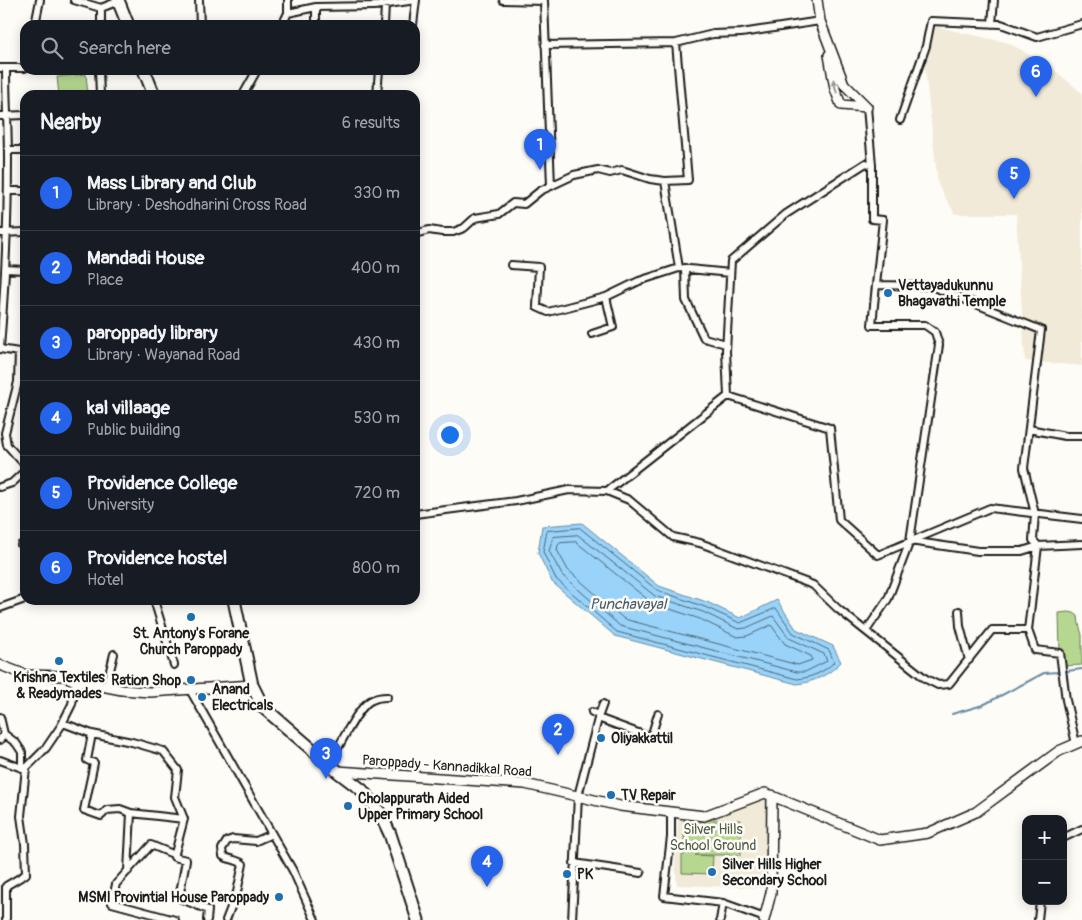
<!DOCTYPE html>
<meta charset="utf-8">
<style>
:root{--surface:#171b24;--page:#20242c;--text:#f1f3f6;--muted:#9ea1a6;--line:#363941;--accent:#2563eb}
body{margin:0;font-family:Pangolin,sans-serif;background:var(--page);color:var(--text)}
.controls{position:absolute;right:15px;bottom:15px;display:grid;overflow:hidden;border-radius:10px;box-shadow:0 2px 12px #0003}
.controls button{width:45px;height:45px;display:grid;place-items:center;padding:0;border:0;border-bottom:1px solid var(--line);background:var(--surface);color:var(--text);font:25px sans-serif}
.you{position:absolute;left:449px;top:434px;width:18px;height:18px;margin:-12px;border:4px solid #fff;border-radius:50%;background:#1a73e8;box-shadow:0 0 0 8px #1a73e833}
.badge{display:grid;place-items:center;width:32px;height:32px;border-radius:50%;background:var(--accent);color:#fff;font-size:16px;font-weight:700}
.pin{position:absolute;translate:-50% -41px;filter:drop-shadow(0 1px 2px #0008)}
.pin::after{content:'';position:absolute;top:26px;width:18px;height:15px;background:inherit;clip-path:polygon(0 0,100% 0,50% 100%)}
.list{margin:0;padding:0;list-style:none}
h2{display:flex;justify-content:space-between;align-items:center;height:65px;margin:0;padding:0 20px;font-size:21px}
h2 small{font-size:16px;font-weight:400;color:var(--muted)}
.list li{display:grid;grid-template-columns:32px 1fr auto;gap:15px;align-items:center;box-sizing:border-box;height:75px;padding:0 20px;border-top:1px solid var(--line)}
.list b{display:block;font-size:19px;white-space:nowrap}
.list p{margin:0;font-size:16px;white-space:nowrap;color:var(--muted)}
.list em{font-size:16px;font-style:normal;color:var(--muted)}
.icon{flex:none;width:28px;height:28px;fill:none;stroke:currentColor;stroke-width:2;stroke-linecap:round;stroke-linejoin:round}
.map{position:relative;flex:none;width:1082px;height:920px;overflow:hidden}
.search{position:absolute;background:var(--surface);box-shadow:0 2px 12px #0003;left:20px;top:20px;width:400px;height:55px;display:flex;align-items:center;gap:12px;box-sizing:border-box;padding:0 18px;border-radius:15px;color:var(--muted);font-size:19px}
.panel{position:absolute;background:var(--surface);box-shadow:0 2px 12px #0003;left:20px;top:90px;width:400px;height:515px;border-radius:15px}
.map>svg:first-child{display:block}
.built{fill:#f2ead8}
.green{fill:#b5d790;stroke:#687a56}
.water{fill:#99d3f9;stroke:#678aa1}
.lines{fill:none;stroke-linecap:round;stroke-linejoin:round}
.shore{stroke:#4e6574;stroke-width:1}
.stream{stroke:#678aa1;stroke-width:2}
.street-casing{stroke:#1c1c1c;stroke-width:10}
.secondary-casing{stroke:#1c1c1c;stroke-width:12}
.highway-casing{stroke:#1c1c1c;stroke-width:15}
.street{stroke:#fdfcf7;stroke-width:6}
.secondary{stroke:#fdfcf7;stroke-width:9}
.highway{stroke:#fdfcf7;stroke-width:11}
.oneway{fill:#989794}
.poi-dot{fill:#1f6fb2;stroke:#fdfcf7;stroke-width:2}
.labels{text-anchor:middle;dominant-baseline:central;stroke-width:5;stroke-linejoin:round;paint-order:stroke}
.poi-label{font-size:14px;font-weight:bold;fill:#1c1c1c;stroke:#fdfcf7;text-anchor:start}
.street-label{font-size:14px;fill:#1c1c1c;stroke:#fdfcf7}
.park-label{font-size:14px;fill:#525d45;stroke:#fdfcf7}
.water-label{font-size:15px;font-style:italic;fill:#485c69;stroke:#fdfcf7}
</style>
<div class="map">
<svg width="1082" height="920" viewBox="0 0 1082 920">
<rect width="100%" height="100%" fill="#fdfcf7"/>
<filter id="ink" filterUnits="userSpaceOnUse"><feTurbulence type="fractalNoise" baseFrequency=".02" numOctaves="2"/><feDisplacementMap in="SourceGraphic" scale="10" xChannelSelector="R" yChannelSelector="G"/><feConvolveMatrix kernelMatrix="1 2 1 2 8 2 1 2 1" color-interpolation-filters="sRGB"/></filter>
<g filter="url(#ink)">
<path class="built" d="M933,26L1009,43L1052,68L1082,93V366L1025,361L1016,214H955L938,185L924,60Z
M770,797L765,888L677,885L675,864L678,819L711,816Z"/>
<path class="green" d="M86,74L88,95H59L57,77Z
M1068,612L1074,613L1078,616L1079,624L1082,635V665L1064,666L1060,653L1059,613Z
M684,820H741V855H695L713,856L712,874L682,873V855H684Z"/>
<path class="water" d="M582,523L659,586L707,602L740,618L777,600L796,629L833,646L841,662C829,675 814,682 797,684L615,636L552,582L538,553L542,526Z"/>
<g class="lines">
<path class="shore" d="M580,528L657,590L705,607L740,623L776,608L793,633L829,650L834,662C825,672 810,678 797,679L617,632L556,579L543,552L547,531Z
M578,535L655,596L703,612L738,629L746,628L773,616L789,638L824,654L827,661L805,672H797L620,626L562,575L549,551L553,537Z
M576,542L652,603L700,619L737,637L747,636L771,625L785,644L811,656L812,660L798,665L624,619L568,570L557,550L558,545L560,543Z"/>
<path class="stream" d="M1067,671L1082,669
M952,714L983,705L1044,673L1058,672"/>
<g class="street-casing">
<path id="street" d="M74,0L101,8
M199,0L200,25
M503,0L544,1L551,186
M316,7V25
M288,13L316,7L374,6L416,0
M992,24L994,0
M35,25L40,0
M101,25V8L119,1
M282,25L288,13V0
M384,25L385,5
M413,25L416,0
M545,45L676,43L713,34L741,33L820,21
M0,68H25
M99,70L100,95
M243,95L257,70
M377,95L379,70
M867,107L872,165
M0,116L25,115
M900,120L926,46L931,21L1001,24L1037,37L1082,24
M8,150H25
M665,181L679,268
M8,191H25
M0,233L25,232
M415,234L429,230L442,232H453L464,228L475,218L499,214L513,203L524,204L540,191L574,175L598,170L610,173L622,170L650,179L665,181L688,180L676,43
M511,265L539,267L537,307L548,312L606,297L613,327L592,334
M685,268L686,300L704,338L726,344
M5,269L25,270
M876,285L872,325H925L935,332L939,345L910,541L978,551H1022L1038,546L1082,544
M606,297L639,281L679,268L730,273
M0,348C5,285 8,223 8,160C8,130 6,99 6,68
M0,349L25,353
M19,353L18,382L5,433L7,445L25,465
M728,396L726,351L731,261L786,214L866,163L872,165V219L883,220L876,285L931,286L1041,330L1024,468L1035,514L1033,540L1038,546L1028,630
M1029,429L1065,436H1082
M0,487L12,483L25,471
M607,491L728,396L830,428L839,520L878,555L990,508L1082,519
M415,514L516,501L569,490L607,491L629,500L673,537L700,543L813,585L838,609L926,679L938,685L949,684L992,630H1028L1035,650L1060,653L1066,700L1076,744
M21,545L25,543
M154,600L174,665
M0,608L25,599
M959,611L960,626L969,660
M866,631L888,599L910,541
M106,687L114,654
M190,690L293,871L315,920
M599,715L603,704
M0,717L4,734L16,743L22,752V768H26
M598,718L649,737H651L658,714
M63,723L92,734L132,742L163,751L178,770L175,797L184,819
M92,734L87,760L94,763L84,810L101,816L107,810L120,809L131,813L184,819L174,857L186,860L179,898L208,910L207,920
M0,740L4,734
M0,760L22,768
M329,765C337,751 358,705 372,700C376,698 382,697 387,697
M671,812V837L664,896L723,903L765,918
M1063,838L1082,829
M574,863L641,873
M128,871L131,813
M6,920V886L26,874L25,844L21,816L26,768L46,748L61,726L72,704L76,681
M175,920L112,903L116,884L151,845L175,855
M226,920L237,892L243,864C236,859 229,860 223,856L222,849L227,841L233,839L256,841L272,834
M572,920L578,796L599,715L592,712
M720,920L723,903
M1038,920L1040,901"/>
</g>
<g class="secondary-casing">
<path id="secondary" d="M817,0L820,21L844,84L867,107
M829,55L835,89L841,105L867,107
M0,665L26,675L64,676L76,681L122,690L150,692L252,685
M337,771L525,784L620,806L704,816L765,793L880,840L928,833L976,812L1059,751L1082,741
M764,920L771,893L772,795"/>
</g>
<g class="highway-casing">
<path id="highway" d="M118,0L128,25
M144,70L154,95
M234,600L252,685L263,707L337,771L362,790L380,813L390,834L418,920"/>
</g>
<use href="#street" class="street"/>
<use href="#secondary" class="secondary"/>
<use href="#highway" class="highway"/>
</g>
<defs><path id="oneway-solid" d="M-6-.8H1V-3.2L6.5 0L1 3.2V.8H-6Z" transform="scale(1.25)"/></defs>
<use class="oneway" href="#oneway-solid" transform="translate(835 86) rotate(-104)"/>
</g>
<g class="poi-dot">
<circle cx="888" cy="293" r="5"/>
<circle cx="191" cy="617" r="5"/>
<circle cx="59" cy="661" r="5"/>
<circle cx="191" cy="680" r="5"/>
<circle cx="202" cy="697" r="5"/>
<circle cx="601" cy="738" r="5"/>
<circle cx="611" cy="795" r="5"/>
<circle cx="348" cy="806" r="5"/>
<circle cx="712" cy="872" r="5"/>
<circle cx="567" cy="874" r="5"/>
<circle cx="279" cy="897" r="5"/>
</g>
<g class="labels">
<g class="poi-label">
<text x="898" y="285">Vettayadukunnu<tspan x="898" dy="16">Bhagavathi Temple</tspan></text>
<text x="191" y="633" text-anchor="middle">St. Antony's Forane<tspan x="191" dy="16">Church Paroppady</tspan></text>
<text x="59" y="677" text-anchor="middle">Krishna Textiles<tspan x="59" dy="16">&amp; Readymades</tspan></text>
<text x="181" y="680" text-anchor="end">Ration Shop</text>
<text x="212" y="689">Anand<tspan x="212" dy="16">Electricals</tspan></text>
<text x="611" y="738">Oliyakkattil</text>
<text x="621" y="795">TV Repair</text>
<text x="358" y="798">Cholappurath Aided<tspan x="358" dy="16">Upper Primary School</tspan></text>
<text x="722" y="864">Silver Hills Higher<tspan x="722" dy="16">Secondary School</tspan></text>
<text x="577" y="874">PK</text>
<text x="269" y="897" text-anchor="end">MSMI Provintial House Paroppady</text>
</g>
<g class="street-label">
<text transform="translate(447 766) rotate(4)">Paroppady - Kannadikkal Road</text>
</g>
<g class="park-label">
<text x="713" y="829">Silver Hills<tspan x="713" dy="16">School Ground</tspan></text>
</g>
<g class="water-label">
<text x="628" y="604">Punchavayal</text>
</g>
</g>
</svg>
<div class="controls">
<button>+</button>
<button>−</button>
</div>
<div class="you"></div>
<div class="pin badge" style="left:540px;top:170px">1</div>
<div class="pin badge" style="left:558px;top:755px">2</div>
<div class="pin badge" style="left:326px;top:779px">3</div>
<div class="pin badge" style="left:487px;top:887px">4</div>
<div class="pin badge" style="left:1014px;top:199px">5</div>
<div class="pin badge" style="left:1036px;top:97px">6</div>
<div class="search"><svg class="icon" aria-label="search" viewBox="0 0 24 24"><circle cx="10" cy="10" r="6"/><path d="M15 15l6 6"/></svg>Search here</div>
<section class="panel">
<h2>Nearby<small>6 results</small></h2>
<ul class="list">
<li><span class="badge">1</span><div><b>Mass Library and Club</b><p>Library · Deshodharini Cross Road</p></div><em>330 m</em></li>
<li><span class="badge">2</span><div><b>Mandadi House</b><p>Place</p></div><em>400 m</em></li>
<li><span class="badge">3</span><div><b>paroppady library</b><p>Library · Wayanad Road</p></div><em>430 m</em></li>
<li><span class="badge">4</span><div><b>kal villaage</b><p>Public building</p></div><em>530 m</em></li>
<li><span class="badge">5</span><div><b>Providence College</b><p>University</p></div><em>720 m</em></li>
<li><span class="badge">6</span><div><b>Providence hostel</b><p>Hotel</p></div><em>800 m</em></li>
</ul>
</section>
</div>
